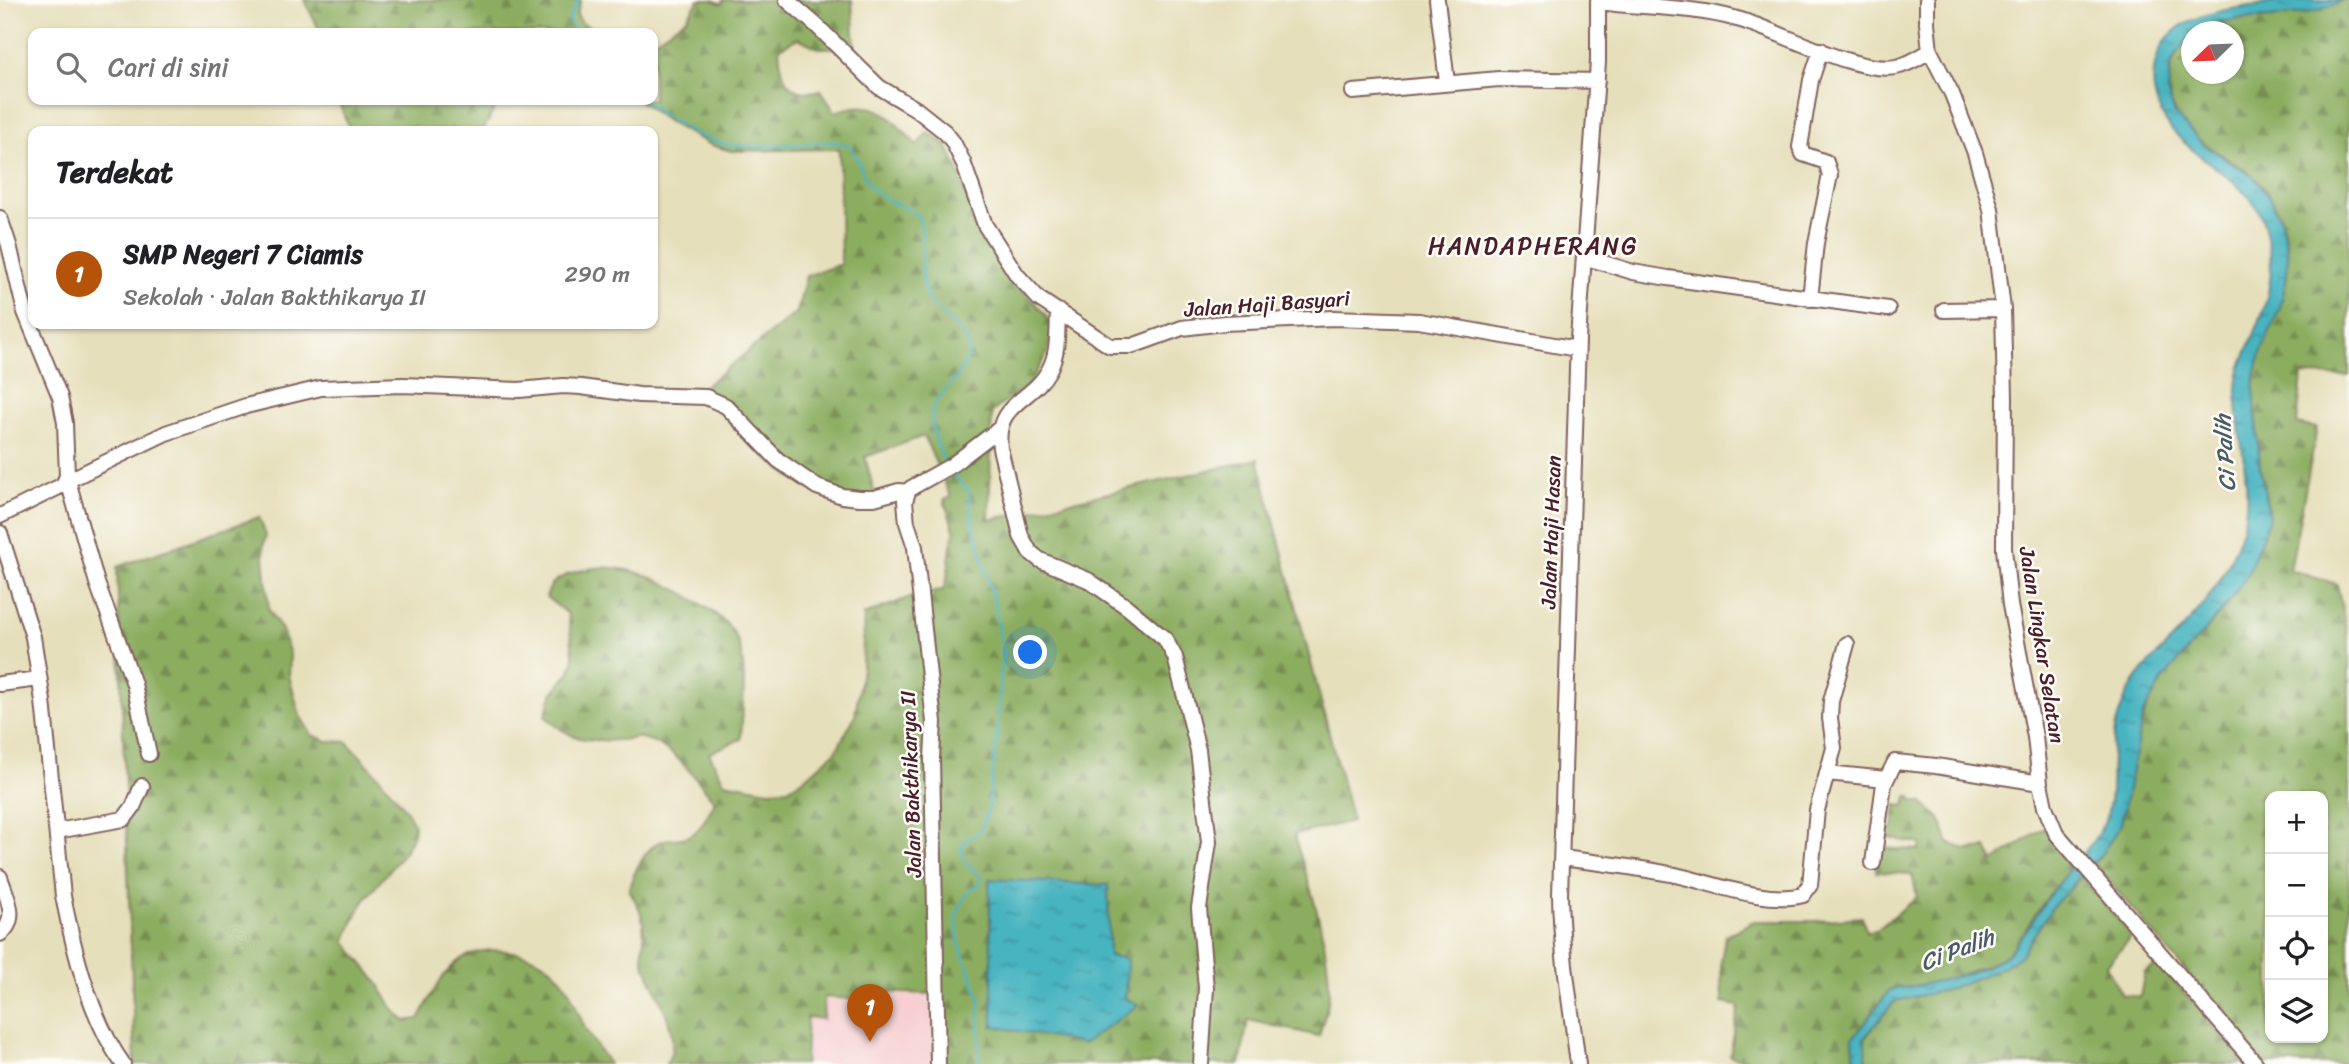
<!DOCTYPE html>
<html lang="id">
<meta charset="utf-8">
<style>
:root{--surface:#fff;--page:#f6f6f6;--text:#202124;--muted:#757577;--line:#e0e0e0;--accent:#b45309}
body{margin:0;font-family:Sriracha,sans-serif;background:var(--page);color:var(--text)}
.controls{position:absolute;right:21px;bottom:21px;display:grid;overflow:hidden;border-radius:14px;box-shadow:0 2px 5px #0004}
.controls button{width:63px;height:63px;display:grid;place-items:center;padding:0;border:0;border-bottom:2px solid var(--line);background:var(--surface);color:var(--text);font:35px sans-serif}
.compass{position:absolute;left:2181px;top:21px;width:63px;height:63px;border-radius:50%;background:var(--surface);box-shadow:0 2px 5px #0004;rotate:247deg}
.you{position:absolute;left:1031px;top:653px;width:24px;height:24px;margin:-18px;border:5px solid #fff;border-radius:50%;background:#1a73e8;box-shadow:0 0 0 10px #1a73e833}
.badge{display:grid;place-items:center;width:46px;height:46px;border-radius:50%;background:var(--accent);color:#fff;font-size:23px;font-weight:700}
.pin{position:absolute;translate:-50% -58px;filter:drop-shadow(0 2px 4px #0008)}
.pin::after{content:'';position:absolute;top:37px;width:24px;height:21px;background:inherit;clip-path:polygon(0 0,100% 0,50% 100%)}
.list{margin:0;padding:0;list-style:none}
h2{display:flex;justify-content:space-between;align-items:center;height:91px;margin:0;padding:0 28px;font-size:30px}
h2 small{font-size:23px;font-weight:400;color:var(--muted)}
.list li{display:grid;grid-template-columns:46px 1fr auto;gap:21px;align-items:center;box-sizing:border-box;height:112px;padding:0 28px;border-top:2px solid var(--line)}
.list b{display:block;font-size:26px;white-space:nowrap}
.list p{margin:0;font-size:23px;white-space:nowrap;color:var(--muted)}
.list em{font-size:23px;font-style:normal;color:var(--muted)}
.icon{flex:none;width:38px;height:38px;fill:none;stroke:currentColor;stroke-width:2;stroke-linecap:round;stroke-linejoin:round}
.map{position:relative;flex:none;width:2349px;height:1064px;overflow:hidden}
.search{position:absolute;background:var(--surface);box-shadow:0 2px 5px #0004;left:28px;top:28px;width:630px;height:77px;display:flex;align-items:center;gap:18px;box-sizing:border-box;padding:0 24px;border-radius:14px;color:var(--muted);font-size:26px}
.panel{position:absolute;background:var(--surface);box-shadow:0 2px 5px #0004;left:28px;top:126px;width:630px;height:203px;border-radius:14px}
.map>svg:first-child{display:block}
.built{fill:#f7cfd2}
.forest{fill:url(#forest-firs);stroke:#6b6646;stroke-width:2;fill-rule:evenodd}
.water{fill:url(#water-ripples);stroke:#486a76;stroke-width:2}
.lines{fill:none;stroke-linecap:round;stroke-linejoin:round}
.stream{stroke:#46b4c0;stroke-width:2.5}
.minor-casing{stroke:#81625d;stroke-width:18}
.minor{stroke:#fff;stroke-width:14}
.labels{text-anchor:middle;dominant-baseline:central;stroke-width:5;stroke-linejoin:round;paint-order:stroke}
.street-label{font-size:21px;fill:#4a1f2b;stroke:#fdfcf7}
.water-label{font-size:23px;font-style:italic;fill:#485b67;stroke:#fdfcf7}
.quarter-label{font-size:24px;letter-spacing:2px;fill:#4a1f2b;stroke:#fdfcf7}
</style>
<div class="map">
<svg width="2349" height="1064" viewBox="0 0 2349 1064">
<defs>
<pattern id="forest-firs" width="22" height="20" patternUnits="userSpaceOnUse" patternTransform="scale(1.75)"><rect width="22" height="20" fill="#8cad61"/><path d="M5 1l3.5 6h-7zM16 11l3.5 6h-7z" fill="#748c50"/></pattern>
<pattern id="water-ripples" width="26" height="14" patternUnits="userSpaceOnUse" patternTransform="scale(1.75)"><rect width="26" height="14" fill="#46b4c0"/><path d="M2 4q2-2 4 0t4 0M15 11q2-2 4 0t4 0" fill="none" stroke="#3c929c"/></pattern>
</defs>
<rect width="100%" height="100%" fill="#fdfcf7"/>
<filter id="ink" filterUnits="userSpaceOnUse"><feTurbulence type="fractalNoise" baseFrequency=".0143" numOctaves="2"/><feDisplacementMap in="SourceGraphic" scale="14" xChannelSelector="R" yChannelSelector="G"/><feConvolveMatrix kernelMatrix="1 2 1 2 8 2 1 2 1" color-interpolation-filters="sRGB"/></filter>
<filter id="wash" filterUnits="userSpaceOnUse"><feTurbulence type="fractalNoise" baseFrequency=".00686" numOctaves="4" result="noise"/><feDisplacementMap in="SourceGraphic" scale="28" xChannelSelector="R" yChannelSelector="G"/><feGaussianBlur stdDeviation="1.57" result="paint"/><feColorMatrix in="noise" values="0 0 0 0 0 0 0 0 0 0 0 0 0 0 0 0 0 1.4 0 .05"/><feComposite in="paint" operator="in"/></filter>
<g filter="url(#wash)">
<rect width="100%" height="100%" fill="#e6dfbb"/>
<path class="built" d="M866,994L933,996V1064H807L809,1020H824L825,1000H865Z"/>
<path class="forest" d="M304,0H581L577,15L582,23L601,33H321Z
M699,0H713L722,4L723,0H852L855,48H818L798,38L779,48C781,77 787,99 821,90L835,112C879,96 887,116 917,145L928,132L947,146L957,166L966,197L987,240L1019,286L1045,314L1052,328L1048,352L1030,383L992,412L989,520L1258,459L1352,821L1294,835C1309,884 1330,943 1329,994C1329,1007 1322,1022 1319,1036L1248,1020L1240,1064H941L940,994L865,992L864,1000L824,997L823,1019L807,1017L805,1064H666C686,1037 653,989 644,962C642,956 643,947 644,941C644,918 641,909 629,890C633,874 645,848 661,841C670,838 680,840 689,836C700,832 709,812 715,802C697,780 672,743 641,738C635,737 627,740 620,740C586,742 570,740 545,716L552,694L569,673L574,660L568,614L546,597C548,593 550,586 553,583C556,579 563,577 567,575C613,555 659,578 698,602C709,610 723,618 731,629C751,656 742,707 741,739L709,753L724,782L769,790L788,789L809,775L836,751L855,716L862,668L864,615L913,596L943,590C953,569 946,551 955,533L944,500L951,497L924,436L865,457L878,506C857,502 833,499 814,490C773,470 730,424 701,389L797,312L806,276L841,264L839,149L731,151L711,145L671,124L638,100H653V41L687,18ZM1108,885L1109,956L1126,959L1125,998L1137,1005L993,1026Z
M2342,0H2349V376L2302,375L2297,424L2317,428L2290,570L2337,584L2349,643V1064H2264L2094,863L2103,852C2112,824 2123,796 2131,767C2140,732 2141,709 2163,678C2179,655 2201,636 2219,615C2242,587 2257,556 2267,522C2271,510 2262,484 2260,470C2256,445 2254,417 2254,391C2254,349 2284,313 2287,270C2290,240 2279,200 2255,178C2223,149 2165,136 2169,82C2170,61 2177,50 2191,36L2192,74H2234V32L2199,31C2241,8 2296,27 2342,0ZM2270,796H2323V1038H2270Z
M338,100H499L484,129L473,131H350Z
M259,517L266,535L263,547L269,610L282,630L290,655L289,676L300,716L312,735L327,741L347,742C361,757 412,810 414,826C415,849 374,884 361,906C355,916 351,929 345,940C355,956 368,969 379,985C387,997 393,1012 405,1021L419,1019C442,975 456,942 513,952C530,955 547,962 559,976C572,991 577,1011 585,1028C592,1041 601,1052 609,1064H135L117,567Z
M1907,796H1912V800L1923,802L1925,806L1939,817L1949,843L1966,850L1987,848L1993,862L2045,827L2072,866L2046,899L2010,952L1995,962L1944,981L1890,990L1853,1038L1855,1064H1749L1750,1061L1730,1056L1739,1006L1722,1003L1721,962L1725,936L1754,921H1816L1862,917L1867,933L1878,929L1917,897L1912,874L1876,872L1878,848L1920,850L1921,844L1883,837V829H1893L1896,805L1905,806Z
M2081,877L2132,936L2106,966L2122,995L2140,997L2145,972L2159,964L2246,1064H1867L1864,1039L1895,1001L1946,990L1999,969L2020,956L2053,906Z"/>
<path class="water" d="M2285,0H2342C2301,24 2260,12 2217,23C2208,25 2201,31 2192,32L2191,36L2175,55L2170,68L2168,94L2173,112L2203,144L2255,178L2271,199L2281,221L2288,254L2287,276L2280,308L2263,347L2255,375L2254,392L2260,467L2269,518L2248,574L2220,613L2163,679L2143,714L2121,824L2103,852L2053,906L2020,956L1999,969L1946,990L1895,1001L1864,1038L1867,1064H1855L1853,1038L1890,990C1921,985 1990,974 2011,950C2029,930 2043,902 2060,881C2075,861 2097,842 2106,818C2113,797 2111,775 2112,754C2113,730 2120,706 2132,686C2143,667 2161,652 2175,637C2208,603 2237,562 2245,515C2252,470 2232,423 2238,378C2240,365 2246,355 2251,342C2263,314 2274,285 2270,254C2267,238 2265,219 2255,205C2223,160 2146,140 2154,71C2162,5 2237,12 2285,0Z
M989,879L1108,885L1109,956L1127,959L1125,998L1138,1005L1083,1044L993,1026Z"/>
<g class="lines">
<path class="stream" d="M576,33L569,20L578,0
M644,100C664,117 698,138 725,144C748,149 776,145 800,144C815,143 835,139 849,146C857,150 862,178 871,187C883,201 903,205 918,215C927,240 917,268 926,294C934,315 971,330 969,353C968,359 964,366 960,372C953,384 940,392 934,406C927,423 938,447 945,462
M950,471L968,490L972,519L997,614L1002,650L998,728L988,811L980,831L966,841L961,848L965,861L980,876V884L969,890L956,915L959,944L980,998L979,1064"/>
</g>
</g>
<g filter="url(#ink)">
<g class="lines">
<g class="minor-casing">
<path id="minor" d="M787,0L816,25L879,87L916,109L945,132L953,142L963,162L985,225L1017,275L1039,299L1110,346H1132L1182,328L1224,323L1334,318L1419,321L1577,349
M1437,0L1447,82
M1927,0V23L1930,51L1952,94L1975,153L1991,209L2003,309L2005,398L2004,549L2010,605L2035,737L2040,783L2045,807L2056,833L2256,1064
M1598,2C1644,8 1692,6 1737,19C1779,30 1855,74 1896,67C1908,65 1920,57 1930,51
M1353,92L1499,79L1597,81
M0,218L9,245L25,312L60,397L65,423L67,476L63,485L0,516
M1584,257L1633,272L1668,278L1888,309
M1810,299L1816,243L1830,175L1826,162L1803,154L1800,147L1811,80L1821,50
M1944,310L2003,309
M1058,311C1057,330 1059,352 1049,370C1032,402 994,402 1000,448L1021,536L1030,552L1040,560L1088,580L1127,607L1165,639L1175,657L1198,750L1209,842L1199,908L1206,988L1201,1064
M67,481L166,433L246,406L321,388L403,385L519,390L563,386L581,387L639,395L706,397L726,406L778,460L817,487L842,496L859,498H874L899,491L908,492
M68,481L97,583L134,684L149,754
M0,533L33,637L43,701L63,896C74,951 90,1018 123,1064
M0,684L39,679
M1827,773L1886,779
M57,831L124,819L133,807L142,786
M1563,858C1599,863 1635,867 1670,874C1708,881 1764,905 1803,895L1810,885L1817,810L1834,748L1830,718L1831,701L1847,644
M1873,863L1884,784L1895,762L1936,766L2040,783
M0,877C6,896 20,919 0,934
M938,1064L932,758L934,722L915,547L907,523L905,501L908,492L911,488L952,465L999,429
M1578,1064C1571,1008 1561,952 1560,895L1578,339L1598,62V0"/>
</g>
<use href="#minor" class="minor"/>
</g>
</g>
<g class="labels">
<g class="street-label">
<text transform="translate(1267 304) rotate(-4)">Jalan Haji Basyari</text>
<text transform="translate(1551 532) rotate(-88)">Jalan Haji Hasan</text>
<text transform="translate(2042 645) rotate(81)">Jalan Lingkar Selatan</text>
<text transform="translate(911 784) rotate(-92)">Jalan Bakthikarya II</text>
</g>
<g class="water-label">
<text transform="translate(2225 453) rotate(-94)">Ci Palih</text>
<text transform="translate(1957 950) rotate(-21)">Ci Palih</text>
</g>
<g class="quarter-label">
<text x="1533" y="246">HANDAPHERANG</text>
</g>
</g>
</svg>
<div class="controls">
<button>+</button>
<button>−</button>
<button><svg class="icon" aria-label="locate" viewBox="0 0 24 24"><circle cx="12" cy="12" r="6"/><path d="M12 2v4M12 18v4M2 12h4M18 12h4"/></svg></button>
<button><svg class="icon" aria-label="layers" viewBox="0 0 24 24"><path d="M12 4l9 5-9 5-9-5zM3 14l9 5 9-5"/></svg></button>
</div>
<svg class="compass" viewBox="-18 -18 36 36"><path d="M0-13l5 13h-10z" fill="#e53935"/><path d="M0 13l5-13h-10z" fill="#757577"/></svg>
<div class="you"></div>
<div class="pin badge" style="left:870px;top:1042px">1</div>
<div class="search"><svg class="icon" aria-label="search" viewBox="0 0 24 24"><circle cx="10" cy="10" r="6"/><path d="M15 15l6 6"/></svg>Cari di sini</div>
<section class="panel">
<h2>Terdekat<small></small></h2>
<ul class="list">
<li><span class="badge">1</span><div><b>SMP Negeri 7 Ciamis</b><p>Sekolah · Jalan Bakthikarya II</p></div><em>290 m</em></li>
</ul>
</section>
</div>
